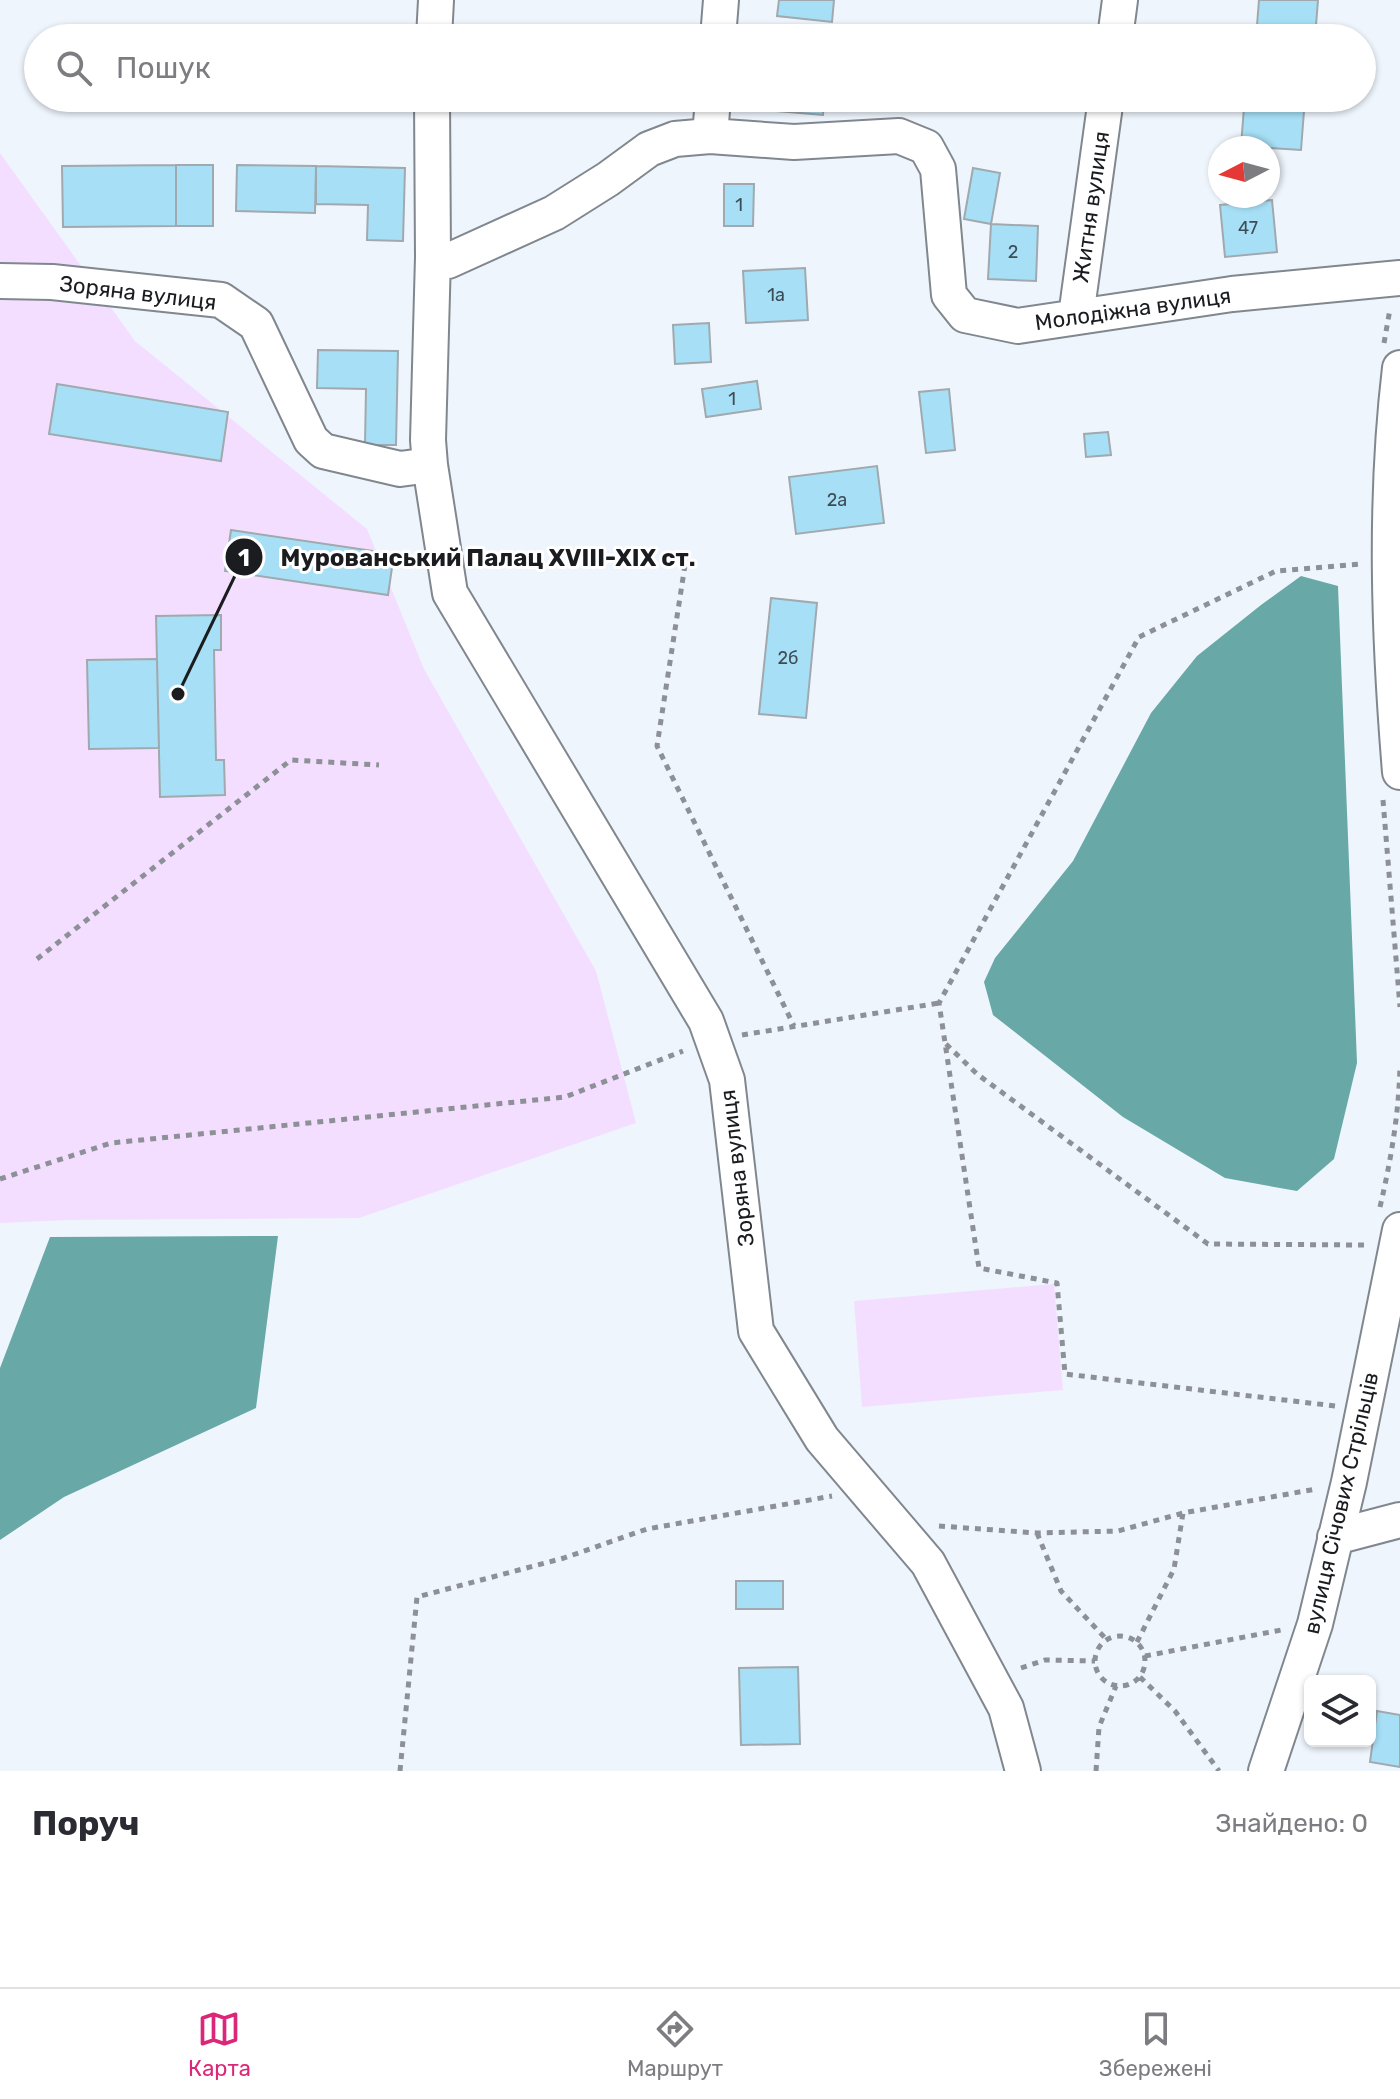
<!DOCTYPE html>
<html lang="uk">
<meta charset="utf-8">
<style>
:root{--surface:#fff;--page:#f2f2f3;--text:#2b2b33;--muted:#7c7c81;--line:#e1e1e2;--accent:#db2777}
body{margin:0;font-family:Rubik,sans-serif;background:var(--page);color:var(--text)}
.controls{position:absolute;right:24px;bottom:24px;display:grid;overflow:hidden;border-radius:12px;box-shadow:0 2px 6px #0004}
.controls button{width:72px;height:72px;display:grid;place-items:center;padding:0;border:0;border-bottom:2px solid var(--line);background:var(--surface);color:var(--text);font:40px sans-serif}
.compass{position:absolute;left:1208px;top:136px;width:72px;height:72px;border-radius:50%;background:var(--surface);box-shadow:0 2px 6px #0004;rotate:264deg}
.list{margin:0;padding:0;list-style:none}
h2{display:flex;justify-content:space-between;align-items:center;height:104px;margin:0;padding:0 32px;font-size:34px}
h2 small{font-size:26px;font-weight:400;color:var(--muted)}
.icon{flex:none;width:44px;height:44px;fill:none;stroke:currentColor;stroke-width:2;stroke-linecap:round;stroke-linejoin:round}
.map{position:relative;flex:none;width:1400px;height:1771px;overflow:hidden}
.search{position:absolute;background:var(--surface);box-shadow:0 2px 6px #0004;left:24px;right:24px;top:24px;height:88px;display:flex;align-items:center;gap:20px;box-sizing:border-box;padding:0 28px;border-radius:44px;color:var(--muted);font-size:30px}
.sheet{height:216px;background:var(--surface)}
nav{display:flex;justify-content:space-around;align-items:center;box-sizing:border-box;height:112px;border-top:2px solid var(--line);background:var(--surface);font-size:22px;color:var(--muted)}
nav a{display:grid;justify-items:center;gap:4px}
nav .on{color:var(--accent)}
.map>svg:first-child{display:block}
.green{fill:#f4deff}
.water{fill:#68a8a6}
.building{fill:#a7e0f6;stroke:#a0a9ad;stroke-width:2}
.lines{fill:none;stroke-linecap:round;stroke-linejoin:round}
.minor-casing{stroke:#81878e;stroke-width:38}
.path{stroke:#8d9197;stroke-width:5;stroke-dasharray:6 6;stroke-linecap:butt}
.minor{stroke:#fff;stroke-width:34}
.labels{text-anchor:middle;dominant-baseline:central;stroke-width:6;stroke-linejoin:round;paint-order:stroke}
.number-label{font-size:18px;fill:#3d4d55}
.street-label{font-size:22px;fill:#1a1c1f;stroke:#fff}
.leader{fill:none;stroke:#1a1c1f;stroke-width:3}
.callout-dot{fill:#1a1c1f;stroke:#fff;stroke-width:3}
.mark-label{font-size:24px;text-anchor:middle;font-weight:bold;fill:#fff}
.callout-label{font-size:24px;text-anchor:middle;font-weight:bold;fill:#1a1c1f;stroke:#fff;stroke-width:6;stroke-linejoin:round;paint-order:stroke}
</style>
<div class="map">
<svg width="1400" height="1771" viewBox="0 0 1400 1771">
<rect width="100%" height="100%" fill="#eff5fd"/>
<path class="green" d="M0,153L135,341L367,529L424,669L596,971L636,1123L359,1218L68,1220L0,1223Z
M1054,1284L1063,1390L862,1407L854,1301Z"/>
<path class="water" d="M1301,576L1338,586L1357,1063L1334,1159L1297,1191L1225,1178L1123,1117L993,1015L984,982L995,958L1073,861L1151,713L1197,656L1261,605Z
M278,1236L256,1408L64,1497L0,1540V1368L50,1237Z"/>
<path class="building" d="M779,0H834L832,22L777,16Z
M1259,0H1318L1315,38H1256Z
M766,98H824L823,115L765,110Z
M923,98H983V108L923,109Z
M1258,98H1305L1301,150L1241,146L1244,107L1257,108Z
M176,165V226L63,227L62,166Z
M176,165H213V226H176Z
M237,165L316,166L315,213L236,211Z
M316,166L405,168L403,241L367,240L368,205L316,204Z
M973,168L1000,173L991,224L964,219Z
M724,184H754L753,226H724Z
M1272,200L1277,252L1225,257L1220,205Z
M991,224L1038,226L1036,281L988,279Z
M805,268L808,320L746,323L743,271Z
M709,323L711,362L675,364L673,325Z
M318,350L398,351L396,445H365L366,389L317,388Z
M757,381L761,409L706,417L702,389Z
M57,384L228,412L221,461L49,434Z
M949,389L955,450L926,453L919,392Z
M1108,432L1111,455L1086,457L1084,434Z
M877,466L884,523L796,534L789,477Z
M231,530L394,554L388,595L225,571Z
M771,598L817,603L806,718L759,714Z
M221,615V650H214L216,760H224L225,795L160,797L156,616Z
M157,659L159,748L89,749L87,660Z
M736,1581H783V1609H736Z
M798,1667L800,1744L741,1745L739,1668Z
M1377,1711L1400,1715V1767L1370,1762Z"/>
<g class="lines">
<g class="minor-casing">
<path id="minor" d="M434,38L436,0
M718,38L721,0
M1115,38L1120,0
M432,98L433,257L428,440L430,465L450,593L706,1021L727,1080L756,1331L822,1439L928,1563L1006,1708L1023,1771
M710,136L713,98
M433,257L448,261L554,213L608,179L649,149L675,139L710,136L794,142L899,136L926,147L938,169L949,295L965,315L1018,326L1232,294L1400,278
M0,281L52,282L221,300L256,324L311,440L323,451L400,469L430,465
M1076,316L1106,98
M1400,368C1384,503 1389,638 1400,772
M1335,1537L1400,1520
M1266,1771L1315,1624L1349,1482L1400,1230"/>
</g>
<path class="path" d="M1384,343L1390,309
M685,565L657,746L794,1026
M1383,800L1400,1007
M37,959L291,760L379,765
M742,1035L939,1003
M946,1044L977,1074L1208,1244L1364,1245
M0,1179L111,1143L565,1097L683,1051
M1380,1207C1391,1160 1399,1113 1400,1065
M1335,1406L1065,1374L1057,1283L979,1268L939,1003L1139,637L1276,571L1361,564
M939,1526L1037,1533L1118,1531L1183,1513L1316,1489
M1037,1533L1061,1591L1107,1640
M1095 1661a25 25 0 1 1 50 0a25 25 0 1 1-50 0Z
M1137,1642L1174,1569L1183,1513
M1145,1656L1281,1630
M1021,1668L1045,1660L1095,1661
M1140,1677L1175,1711L1219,1771
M400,1771L417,1597L564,1558L647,1529L832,1496
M1096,1771L1099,1727L1116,1686"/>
<use href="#minor" class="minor"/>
</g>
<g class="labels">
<g class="number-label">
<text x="739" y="205">1</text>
<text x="1248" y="228">47</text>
<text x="1013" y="252">2</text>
<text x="776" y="295">1а</text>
<text x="732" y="399">1</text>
<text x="837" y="500">2а</text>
<text x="788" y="658">2б</text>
</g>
<g class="street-label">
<text transform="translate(1091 207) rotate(-82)">Житня вулиця</text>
<text transform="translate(138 293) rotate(7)">Зоряна вулиця</text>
<text transform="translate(1133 309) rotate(-8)">Молодіжна вулиця</text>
<text transform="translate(737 1168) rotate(-97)">Зоряна вулиця</text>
<text transform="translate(1341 1503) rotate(-77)">вулиця Січових Стрільців</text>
</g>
</g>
<path class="leader" d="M178 694L244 557"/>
<g class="callout-dot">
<circle cx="178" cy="694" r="8"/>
<circle cx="244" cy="557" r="20"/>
</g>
<g class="mark-label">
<text x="244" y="566">1</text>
</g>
<g class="callout-label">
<text x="488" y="566">Мурованський Палац XVIII-XIX ст.</text>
</g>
</svg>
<div class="controls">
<button><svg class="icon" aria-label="layers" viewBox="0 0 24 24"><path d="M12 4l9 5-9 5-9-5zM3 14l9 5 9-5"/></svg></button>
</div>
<svg class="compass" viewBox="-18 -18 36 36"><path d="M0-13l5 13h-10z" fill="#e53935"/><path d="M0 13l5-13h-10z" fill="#7c7c81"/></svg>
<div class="search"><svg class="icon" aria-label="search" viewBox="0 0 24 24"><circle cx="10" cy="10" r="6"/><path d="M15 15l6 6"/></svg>Пошук</div>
</div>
<section class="sheet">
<h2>Поруч<small>Знайдено: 0</small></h2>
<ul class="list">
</ul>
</section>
<nav>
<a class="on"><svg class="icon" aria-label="map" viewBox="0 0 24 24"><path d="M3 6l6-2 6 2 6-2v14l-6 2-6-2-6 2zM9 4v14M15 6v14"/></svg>Карта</a>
<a><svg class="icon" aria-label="directions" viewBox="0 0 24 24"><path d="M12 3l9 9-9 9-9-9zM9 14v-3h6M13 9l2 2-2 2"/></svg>Маршрут</a>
<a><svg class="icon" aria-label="saved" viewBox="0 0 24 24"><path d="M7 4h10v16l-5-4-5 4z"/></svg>Збережені</a>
</nav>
